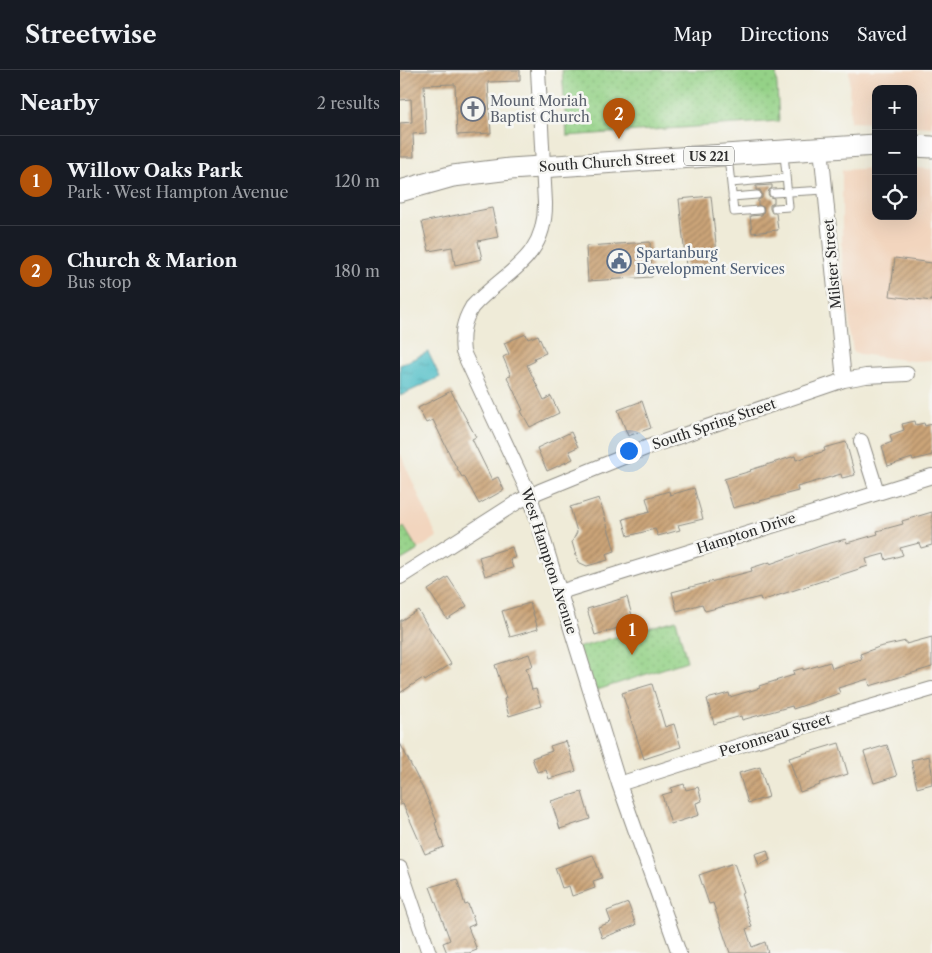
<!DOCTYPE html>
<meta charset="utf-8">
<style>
:root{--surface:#171b24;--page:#20242c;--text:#f1f3f6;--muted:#9ea1a6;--line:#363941;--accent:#b45309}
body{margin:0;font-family:"Libre Caslon Text",serif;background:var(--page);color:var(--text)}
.controls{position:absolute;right:15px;top:15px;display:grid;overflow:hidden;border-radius:10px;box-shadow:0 5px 20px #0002}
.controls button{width:45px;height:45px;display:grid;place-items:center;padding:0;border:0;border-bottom:1px solid var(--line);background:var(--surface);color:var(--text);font:25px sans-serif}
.you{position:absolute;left:228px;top:380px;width:18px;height:18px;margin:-12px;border:4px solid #fff;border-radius:50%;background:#1a73e8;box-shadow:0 0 0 8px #1a73e833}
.badge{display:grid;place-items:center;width:32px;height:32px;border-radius:50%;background:var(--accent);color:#fff;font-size:16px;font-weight:700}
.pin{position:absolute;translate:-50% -41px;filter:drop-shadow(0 1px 2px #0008)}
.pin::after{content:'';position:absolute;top:26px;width:18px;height:15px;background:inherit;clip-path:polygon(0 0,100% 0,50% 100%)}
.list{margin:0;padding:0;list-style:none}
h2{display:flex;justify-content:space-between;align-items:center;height:65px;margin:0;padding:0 20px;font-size:21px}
h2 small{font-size:16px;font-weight:400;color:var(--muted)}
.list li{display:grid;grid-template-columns:32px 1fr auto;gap:15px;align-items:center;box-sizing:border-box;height:90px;padding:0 20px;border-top:1px solid var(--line)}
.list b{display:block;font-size:19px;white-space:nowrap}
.list p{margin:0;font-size:16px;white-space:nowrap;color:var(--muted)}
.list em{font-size:16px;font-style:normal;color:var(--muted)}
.icon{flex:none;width:28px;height:28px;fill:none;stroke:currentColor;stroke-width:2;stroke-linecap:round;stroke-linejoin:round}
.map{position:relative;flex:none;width:532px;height:883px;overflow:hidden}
header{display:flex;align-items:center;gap:30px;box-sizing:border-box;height:70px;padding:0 25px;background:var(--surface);border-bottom:1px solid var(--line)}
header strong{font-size:24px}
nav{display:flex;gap:28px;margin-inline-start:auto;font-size:18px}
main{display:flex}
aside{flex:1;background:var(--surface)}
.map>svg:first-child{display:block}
.built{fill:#f2d5be}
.green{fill:url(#green-dots);stroke:#607e59}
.water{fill:url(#water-ripples);stroke:#3e757a}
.building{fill:url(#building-hatch)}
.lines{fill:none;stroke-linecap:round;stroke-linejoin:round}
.lane-casing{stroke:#8d8b82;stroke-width:9}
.street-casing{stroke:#8d8b82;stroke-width:16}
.primary-casing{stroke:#8d8b82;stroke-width:23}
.lane{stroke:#fff;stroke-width:7}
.street{stroke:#fff;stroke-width:14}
.primary{stroke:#fff;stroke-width:21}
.labels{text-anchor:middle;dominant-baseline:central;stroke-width:5;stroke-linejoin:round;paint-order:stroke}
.shield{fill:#f6f6f2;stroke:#686867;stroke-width:1}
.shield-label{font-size:12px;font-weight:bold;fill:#2b2b2b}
.worship-label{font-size:14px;fill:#5b616d;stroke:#f6f6f2;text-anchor:start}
.street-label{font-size:14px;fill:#2b2b2b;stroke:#f6f6f2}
.service-label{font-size:14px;fill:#4e5e75;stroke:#f6f6f2;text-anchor:start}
</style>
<header>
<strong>Streetwise</strong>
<nav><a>Map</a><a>Directions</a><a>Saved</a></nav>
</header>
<main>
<aside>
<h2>Nearby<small>2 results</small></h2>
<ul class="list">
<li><span class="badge">1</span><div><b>Willow Oaks Park</b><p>Park · West Hampton Avenue</p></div><em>120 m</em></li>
<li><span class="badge">2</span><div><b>Church &amp; Marion</b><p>Bus stop</p></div><em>180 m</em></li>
</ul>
</aside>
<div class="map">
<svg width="532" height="883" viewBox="0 0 532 883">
<defs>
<pattern id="green-dots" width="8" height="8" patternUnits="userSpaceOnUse" patternTransform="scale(1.25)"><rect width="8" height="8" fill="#94d287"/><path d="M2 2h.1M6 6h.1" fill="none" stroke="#80b475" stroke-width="1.8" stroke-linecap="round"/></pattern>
<pattern id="water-ripples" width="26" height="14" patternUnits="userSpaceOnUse" patternTransform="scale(1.25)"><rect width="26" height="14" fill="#51bfc8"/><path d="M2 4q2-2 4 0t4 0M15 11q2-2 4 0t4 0" fill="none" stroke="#439ba3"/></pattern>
<pattern id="building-hatch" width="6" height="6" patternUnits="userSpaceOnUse" patternTransform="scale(1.25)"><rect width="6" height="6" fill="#cba478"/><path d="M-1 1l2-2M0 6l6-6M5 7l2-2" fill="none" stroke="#a58663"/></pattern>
</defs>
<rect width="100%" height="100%" fill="#f6f6f2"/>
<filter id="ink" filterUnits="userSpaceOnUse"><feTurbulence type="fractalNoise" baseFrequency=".02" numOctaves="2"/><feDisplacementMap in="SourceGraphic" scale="10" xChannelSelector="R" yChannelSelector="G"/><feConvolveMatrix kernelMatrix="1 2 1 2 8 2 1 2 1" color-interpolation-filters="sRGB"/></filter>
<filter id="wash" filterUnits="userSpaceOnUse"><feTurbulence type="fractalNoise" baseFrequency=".0096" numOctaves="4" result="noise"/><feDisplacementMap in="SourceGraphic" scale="20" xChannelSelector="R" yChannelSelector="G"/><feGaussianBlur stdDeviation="1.12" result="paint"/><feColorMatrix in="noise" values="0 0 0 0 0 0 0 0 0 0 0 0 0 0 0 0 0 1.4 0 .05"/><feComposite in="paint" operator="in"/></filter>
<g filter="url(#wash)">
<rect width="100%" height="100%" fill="#efebd8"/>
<path class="built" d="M449,0H532V57L513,56V19H476V53L450,52Z
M476,98V146H513V98L532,99V290L512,291L453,283L442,187V100Z
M0,383L37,467L0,491Z"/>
<path class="green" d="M162,0H376L379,51L167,66Z
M4,457L18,480L0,491V460Z
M276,550L287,591L191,622L177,578Z"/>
<path class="water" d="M28,282L40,307L0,326V295Z"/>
<g id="blocks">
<path class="building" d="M0,0H120V11L88,12L91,63L57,65L55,14L24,15L26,63L13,64L14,87H0V53L12,52L11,29L0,30Z
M372,115V118L369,120L368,124L370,127L374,128V133L370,135V139L372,143H376L378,160L352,163L350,146L362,145L364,140L363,137L358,135V130L362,128V124L360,120H356V116Z
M311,126L318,193L286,196L279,129Z
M92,138L98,167L78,171L82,189L55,195L52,177L29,181L22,152Z
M250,172L252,207L188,211L186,176Z
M495,188L532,193V231L490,226Z
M126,264L128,269L138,265L146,283L134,288L135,291L127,295L144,330L151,326L159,343L130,357L121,341L123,340L107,307L111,306L103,287L109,284L104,273Z
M51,321L76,367L72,369L92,410L98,407L104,420L79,434L64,406L62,407L53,391L33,350L26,353L18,338Z
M242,331L251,358L228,366L218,340Z
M515,351L516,355L524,353L525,356L532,354V385L513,390L512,388L488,396L482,376L492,372L490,365L504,360L502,354Z
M171,362L178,377L169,381L173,389L147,401L137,378Z
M446,372L455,405L442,408L441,404L397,417L398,421L333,438L324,409L351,401L350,400L395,386L396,390L425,381L424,378Z
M294,418L303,449L278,455L280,460L258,466L255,459L228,466L223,449L250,442L246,428L269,421L270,425Z
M199,428L215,481L206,484L208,490L187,496L178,492L172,472L177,462L170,437Z
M532,442V475L521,478L519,473L500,478L503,485L486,490L484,484L466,489L468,496L361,531L360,527L305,541L302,534L277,541L272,522L352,501L351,498L370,492V494L423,475L446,469L447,473L478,464L477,461L503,454L502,451Z
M112,477L115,488L110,489L113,498L85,506L79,487Z
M48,507L67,536L47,549L28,520Z
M227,527L234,553L195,565L187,539Z
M130,533L138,559L110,567L102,541Z
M18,540L51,594L25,611L23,608L0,623V551Z
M532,567V597L470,616L468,609L438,618L440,623L393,639L392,636L342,650L341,646L314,654L307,629L329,623L330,627L360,618L359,616L394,605L393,601L403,598V600L430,592L432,598L462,589L460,584L479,577L506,571V574Z
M129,584L133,596L126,598L132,620L136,619L141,636L109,646L104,629L106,628L95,595Z
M252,614L265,657L274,654L281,677L244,689L222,623Z
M166,671L176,701L149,709L146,700L137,702L132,688L152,681L150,676Z
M0,673L25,723L37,752L35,753L44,777L25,784L3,734L0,735Z
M439,673L448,704L419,713L420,715L400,722L389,688Z
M487,675L497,706L474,713L464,682Z
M529,686L532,702V714L517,718L511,690Z
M360,697L369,727L348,733L339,703Z
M284,714L286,720L298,717L302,731L296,733L299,745L271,754L262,725L272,722L271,718Z
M182,722L190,749L160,759L151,731Z
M367,780L370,790L359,795L355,784Z
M193,785L202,808L193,811L195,818L172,826L169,816L162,818L155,798Z
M334,793L344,822L341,823L352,857L346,859L352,877L365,872L368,883H330L313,833L309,834L299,805Z
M57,809L65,835L68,834L75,854L68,857L77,880L69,883H47L43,873L50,870L30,817Z
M228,833L236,855L202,868L198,857L211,852L207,841Z"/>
</g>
</g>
<g filter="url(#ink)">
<use href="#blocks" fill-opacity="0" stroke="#8d8b82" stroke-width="1"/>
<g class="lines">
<g class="lane-casing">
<path id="lane" d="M328,87L334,142L359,140
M331,113L386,108
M373,123L425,120
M332,127L357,125
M375,138L389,137L384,84"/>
</g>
<g class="street-casing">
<path id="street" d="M138,0L145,133C146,190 105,201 72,237C63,252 61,265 63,282L130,426L219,714L279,883
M421,78L444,310
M461,371L477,422
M0,507L119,431L140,421L248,377L444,310L466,306L507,304
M160,522L532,406
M219,714L354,671L532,619
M0,798L29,883"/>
</g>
<g class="primary-casing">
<path id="primary" d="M513,76L532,77
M0,121L53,106L110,99L476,75"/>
</g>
<use href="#lane" class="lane"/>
<use href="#street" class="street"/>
<use href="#primary" class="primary"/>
</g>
</g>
<defs>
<g id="church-ring" transform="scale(1.25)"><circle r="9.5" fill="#f6f6f2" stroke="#6b7280" stroke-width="1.5"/><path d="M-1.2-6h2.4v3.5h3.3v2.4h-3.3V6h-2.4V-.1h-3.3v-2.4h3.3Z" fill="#6b7280"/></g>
<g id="civic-ring" transform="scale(1.25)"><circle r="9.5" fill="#f6f6f2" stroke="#5c6f8a" stroke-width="1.5"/><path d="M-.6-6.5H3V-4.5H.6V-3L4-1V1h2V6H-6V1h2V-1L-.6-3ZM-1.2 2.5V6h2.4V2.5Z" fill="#5c6f8a"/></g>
</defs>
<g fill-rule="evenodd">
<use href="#church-ring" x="73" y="39"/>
<use href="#civic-ring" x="219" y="191"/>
</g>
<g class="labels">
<rect class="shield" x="284" y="76.5" width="50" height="19" rx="4"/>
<g class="shield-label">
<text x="309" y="86">US 221</text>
</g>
<g class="worship-label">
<text x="90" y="31">Mount Moriah<tspan x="90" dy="16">Baptist Church</tspan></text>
</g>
<g class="street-label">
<text transform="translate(207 92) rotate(-4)">South Church Street</text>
<text transform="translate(432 194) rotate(-95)">Milster Street</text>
<text transform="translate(314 354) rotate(-19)">South Spring Street</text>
<text transform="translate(346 463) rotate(-18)">Hampton Drive</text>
<text transform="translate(149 491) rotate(72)">West Hampton Avenue</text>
<text transform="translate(375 665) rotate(-17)">Peronneau Street</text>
</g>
<g class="service-label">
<text x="236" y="183">Spartanburg<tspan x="236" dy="16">Development Services</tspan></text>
</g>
</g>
</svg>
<div class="controls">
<button>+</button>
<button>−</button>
<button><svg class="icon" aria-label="locate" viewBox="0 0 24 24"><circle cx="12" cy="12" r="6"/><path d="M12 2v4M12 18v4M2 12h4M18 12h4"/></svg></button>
</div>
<div class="you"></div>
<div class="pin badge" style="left:232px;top:585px">1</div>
<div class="pin badge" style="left:219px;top:69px">2</div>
</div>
</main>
